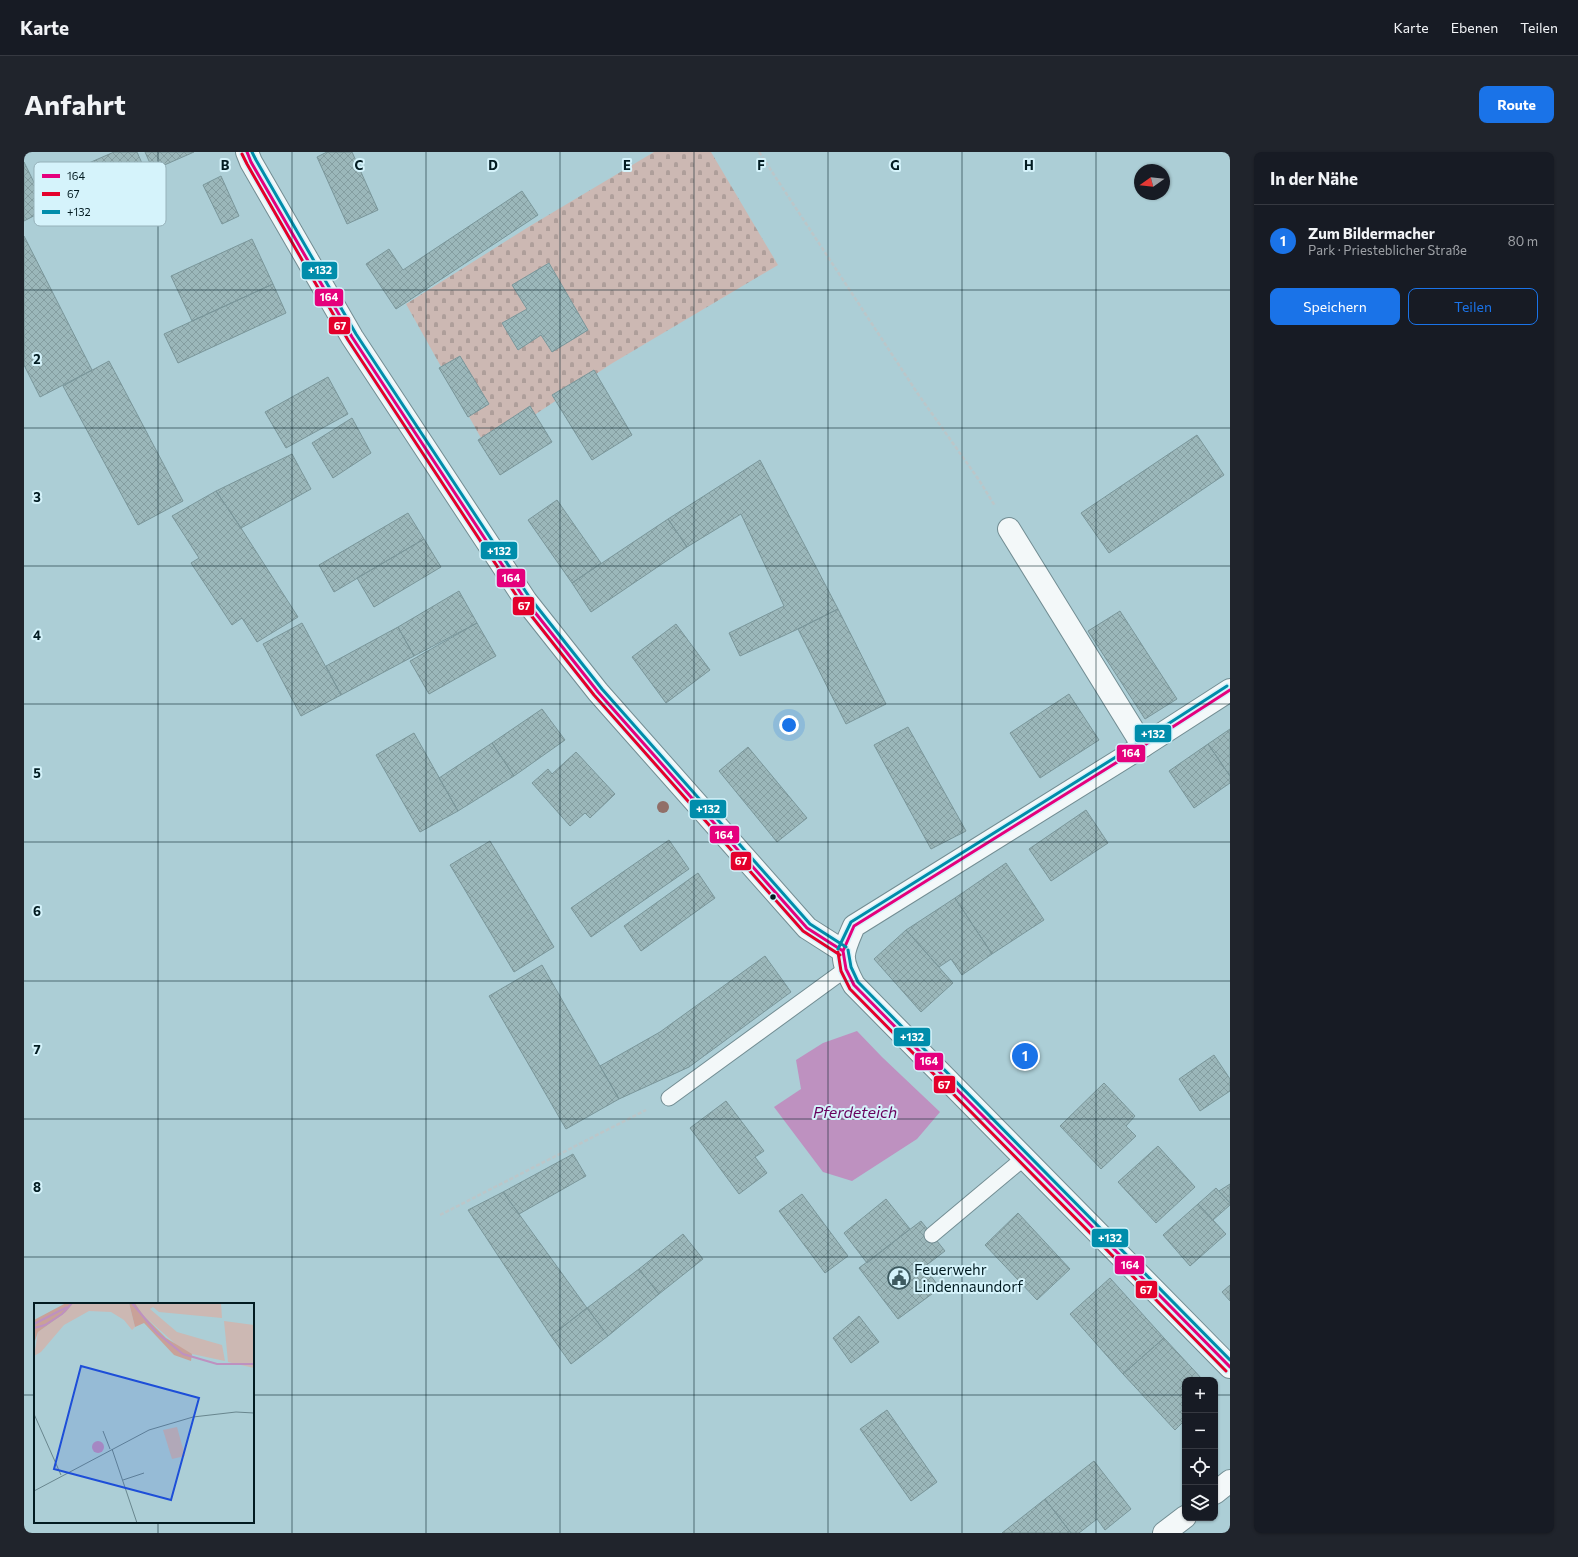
<!DOCTYPE html>
<html lang="de">
<meta charset="utf-8">
<style>
:root{--surface:#171b24;--page:#20242c;--text:#f1f3f6;--muted:#9ea1a6;--line:#363941;--accent:#1a73e8}
body{margin:0;font-family:Commissioner,sans-serif;background:var(--page);color:var(--text)}
.controls{position:absolute;right:12px;bottom:12px;display:grid;overflow:hidden;border-radius:8px;box-shadow:0 1px 3px #0004}
.controls button{width:36px;height:36px;display:grid;place-items:center;padding:0;border:0;border-bottom:1px solid var(--line);background:var(--surface);color:var(--text);font:20px sans-serif}
.compass{position:absolute;left:1110px;top:12px;width:36px;height:36px;border-radius:50%;background:var(--surface);box-shadow:0 1px 3px #0004;rotate:255deg}
.you{position:absolute;left:765px;top:573px;width:14px;height:14px;margin:-10px;border:3px solid #fff;border-radius:50%;background:#1a73e8;box-shadow:0 0 0 6px #1a73e833}
.badge{display:grid;place-items:center;width:26px;height:26px;border-radius:50%;background:var(--accent);color:#fff;font-size:13px;font-weight:700}
.pin{position:absolute;translate:-50% -50%;border:2px solid #fff;box-shadow:0 1px 4px #0006}
.list{margin:0;padding:0;list-style:none}
h2{display:flex;justify-content:space-between;align-items:center;height:52px;margin:0;padding:0 16px;font-size:17px}
h2 small{font-size:13px;font-weight:400;color:var(--muted)}
.list li{display:grid;grid-template-columns:26px 1fr auto;gap:12px;align-items:center;box-sizing:border-box;height:72px;padding:0 16px;border-top:1px solid var(--line)}
.list b{display:block;font-size:15px;white-space:nowrap}
.list p{margin:0;font-size:13px;white-space:nowrap;color:var(--muted)}
.list em{font-size:13px;font-style:normal;color:var(--muted)}
.actions{display:flex;gap:8px;padding:12px 16px}
.actions a{flex:1;padding:9px 0;border:1px solid var(--accent);border-radius:8px;text-align:center;font-size:14px;color:var(--accent)}
.actions .main{background:var(--accent);color:#fff}
.icon{flex:none;width:22px;height:22px;fill:none;stroke:currentColor;stroke-width:2;stroke-linecap:round;stroke-linejoin:round}
.map{position:relative;flex:none;width:1206px;height:1381px;overflow:hidden;border-radius:8px}
header{display:flex;align-items:center;gap:24px;box-sizing:border-box;height:56px;padding:0 20px;background:var(--surface);border-bottom:1px solid var(--line)}
header strong{font-size:19px}
nav{display:flex;gap:22px;margin-inline-start:auto;font-size:14px}
.intro{display:flex;align-items:center;justify-content:space-between;box-sizing:border-box;height:96px;padding:0 24px}
h1{margin:0;font-size:28px}
.button{padding:10px 18px;border-radius:8px;background:var(--accent);color:#fff;font-size:14px;font-weight:700}
main{display:flex;gap:24px;padding:0 24px}
aside{flex:1;background:var(--surface);border-radius:8px;box-shadow:0 1px 3px #0004}
.map>svg:first-child{display:block}
.cemetery{fill:url(#cemetery-stones)}
.water{fill:#be91c0}
.building{fill:url(#building-cross-hatch);stroke:#7a969a}
.lines{fill:none;stroke-linecap:round;stroke-linejoin:round}
.service-casing{stroke:#728d93;stroke-width:17}
.minor-casing{stroke:#728d93;stroke-width:24}
.tertiary-casing{stroke:#728d93;stroke-width:24}
.path{stroke:#bcc6c9;stroke-width:2.5;stroke-dasharray:4 2;stroke-linecap:butt}
.service{stroke:#f3f8f9;stroke-width:15}
.minor{stroke:#f3f8f9;stroke-width:22}
.tertiary{stroke:#f3f8f9;stroke-width:22}
.bus-1-casing{stroke:#d5f3fb;stroke-width:6}
.bus-2-casing{stroke:#d5f3fb;stroke-width:6}
.bus-3-casing{stroke:#d5f3fb;stroke-width:6}
.bus-1{stroke:#e5007d;stroke-width:3}
.bus-2{stroke:#e4002b;stroke-width:3}
.bus-3{stroke:#008dab;stroke-width:3}
.tree{fill:#916f68}
.grid{fill:none;stroke:#021b21;stroke-width:1;stroke-opacity:0.55}
.bus-dot{fill:#021b21;stroke:#d5f3fb;stroke-width:1.5}
.labels{text-anchor:middle;dominant-baseline:central;stroke-width:4;stroke-linejoin:round;paint-order:stroke}
.poi-label{font-size:15px;fill:#021b21;stroke:#d5f3fb;text-anchor:start}
.water-label{font-size:16px;font-style:italic;fill:#69035e;stroke:#d5f3fb}
.inset-river{fill:none;stroke:#be91c0;stroke-width:2}
.inset-road{fill:none;stroke:#68868e;stroke-width:1}
.view{fill:#1d4ed8;fill-opacity:0.15;stroke:#1d4ed8;stroke-width:2}
.inset-edge{fill:none;stroke:#021b21;stroke-width:2}
.key{fill:#d5f3fb;stroke:#96b2ba;stroke-width:1}
.key-label{font-size:11px;fill:#021b21}
.grid-label{font-size:13px;text-anchor:middle;font-weight:bold;fill:#021b21;stroke:#d5f3fb;stroke-width:4;stroke-linejoin:round;paint-order:stroke}
.line-badge{stroke:#d5f3fb;stroke-width:1.5}
.badge-label{font-size:11px;text-anchor:middle;font-weight:bold;fill:#fff}
</style>
<header>
<strong>Karte</strong>
<nav><a>Karte</a><a>Ebenen</a><a>Teilen</a></nav>
</header>
<div class="intro"><h1>Anfahrt</h1><a class="button">Route</a></div>
<main>
<div class="map">
<svg width="1206" height="1381" viewBox="0 0 1206 1381">
<defs>
<pattern id="cemetery-stones" width="16" height="16" patternUnits="userSpaceOnUse"><rect width="16" height="16" fill="#ccb8b3"/><path d="M2 7V4a2 2 0 0 1 4 0v3zM10 15v-3a2 2 0 0 1 4 0v3z" fill="#ae9e9a"/></pattern>
<pattern id="building-cross-hatch" width="8" height="8" patternUnits="userSpaceOnUse"><rect width="8" height="8" fill="#9bb7ba"/><path d="M0 0l8 8M0 8l8-8" fill="none" stroke="#849da0"/></pattern>
</defs>
<rect width="100%" height="100%" fill="#acced6"/>
<path class="cemetery" d="M630,0H687L754,113L587,212L462,295L382,152L506,74Z"/>
<path class="water" d="M833,879L858,905L916,960L893,987L828,1029L799,1020L750,955L777,937L772,908L799,891Z"/>
<path class="building" d="M90,0H113L121,18L31,58L19,31Z
M121,0H170L129,18Z
M303,0H328L354,58L323,72L293,5Z
M0,10L23,57L0,69Z
M197,24L215,64L198,72L179,33Z
M498,39L514,63L372,157L342,112L365,97L379,118Z
M0,84L68,218L16,245L0,213Z
M228,87L249,132L168,169L147,124Z
M525,111L564,178L528,200L517,183L494,198L478,171L503,157L488,133Z
M249,132L262,161L154,211L140,182Z
M436,204L465,252L444,265L415,216Z
M85,209L159,349L114,373L39,234Z
M570,218L608,283L568,308L528,243Z
M304,225L324,262L262,296L241,260Z
M506,254L528,290L476,323L454,288Z
M328,266L347,301L309,326L288,291Z
M1173,283L1200,323L1085,401L1057,361Z
M268,302L287,337L217,376L192,339Z
M736,308L814,457L774,477L716,504L705,481L760,454L717,362L663,395L644,367Z
M192,339L217,376L274,465L233,490L218,466L208,473L167,411L175,406L148,364Z
M533,348L577,411L548,431L504,368Z
M384,361L400,387L310,440L295,413Z
M644,367L663,395L567,460L548,431Z
M400,387L417,415L350,455L333,426Z
M435,439L453,471L390,504L374,475Z
M814,457L862,552L822,572L774,477Z
M1096,459L1153,547L1121,567L1064,479Z
M278,471L317,543L277,564L239,492Z
M453,471L472,504L405,542L386,509Z
M652,472L686,518L642,551L608,505Z
M374,475L390,504L317,543L302,514Z
M1045,542L1075,588L1016,626L986,581Z
M518,557L541,588L490,624L468,591Z
M884,575L942,679L907,697L850,593Z
M1206,577V624L1184,592Z
M390,581L434,659L396,680L352,603Z
M468,591L490,624L434,659L415,626Z
M1184,592L1206,624V631L1170,656L1145,619Z
M724,595L783,666L753,690L695,619Z
M552,600L591,642L566,666L561,661L546,674L508,631L524,617L528,622Z
M1062,658L1084,691L1027,729L1005,697Z
M645,688L665,717L567,785L547,756Z
M466,689L530,795L490,820L426,713Z
M982,711L1020,768L968,802L931,746Z
M674,721L691,746L617,799L600,774Z
M931,746L968,802L938,823L927,807L915,815L882,778Z
M882,778L929,831L897,860L850,807Z
M741,804L767,840L665,915L595,947L576,914L636,880Z
M518,813L595,947L542,977L465,844Z
M1190,903L1206,927V939L1176,959L1155,927Z
M1080,931L1111,964L1102,974L1112,984L1077,1017L1036,974Z
M702,949L740,999L731,1005L743,1021L715,1042L666,976Z
M1134,994L1171,1035L1132,1071L1094,1030Z
M549,1002L562,1024L495,1062L479,1040Z
M1206,1032V1051L1195,1039Z
M1192,1036L1206,1051V1053L1189,1068L1174,1052Z
M479,1040L563,1156L527,1184L444,1058Z
M778,1042L824,1104L801,1121L755,1059Z
M862,1047L886,1077L843,1111L820,1081Z
M1174,1052L1202,1082L1166,1114L1139,1083Z
M994,1061L1046,1117L1013,1148L961,1093Z
M897,1069L921,1099L900,1115L916,1136L874,1167L835,1116Z
M659,1082L679,1107L635,1142L615,1117Z
M615,1117L635,1142L584,1184L563,1156Z
M1086,1126L1140,1186L1099,1222L1046,1162Z
M1206,1133V1149L1198,1140Z
M563,1156L584,1184L547,1212L527,1184Z
M835,1164L855,1190L827,1211L809,1186Z
M1140,1186L1179,1228H1161V1268L1151,1278L1099,1222Z
M863,1258L913,1330L887,1349L836,1277Z
M1070,1309L1107,1357L1081,1378L1073,1367L1055,1381H1047L1021,1347Z
M1021,1347L1047,1381H978Z"/>
<g class="lines">
<g class="service-casing">
<path id="service" d="M645,946L822,817
M908,1083L1000,1006"/>
</g>
<g class="minor-casing">
<path id="minor" d="M223,0L227,10L328,185L502,449L574,540L783,776L819,799
M985,377L1119,594"/>
</g>
<g class="tertiary-casing">
<path id="tertiary" d="M1206,538L1119,594L830,774C818,802 815,805 830,833L1206,1215
M1191,1341L1206,1329
M1140,1381L1161,1365"/>
</g>
<path class="path" d="M735,0L894,242L955,328L971,354
M416,1063L622,958"/>
<use href="#service" class="service"/>
<use href="#minor" class="minor"/>
<use href="#tertiary" class="tertiary"/>
<g class="bus-1-casing">
<path id="bus-1" d="M223,0L227,10L328,185L502,449L574,540L783,776L819,799
M819,799L822,817L830,833L1206,1215
M819,799L830,774L1119,594L1206,538"/>
</g>
<g class="bus-2-casing">
<path id="bus-2" d="M218,2L223,12L324,188L498,452L570,543L779,779L816,803
M814,800L817,819L826,837L1202,1219"/>
</g>
<g class="bus-3-casing">
<path id="bus-3" d="M228,0L232,8L332,182L506,446L578,537L786,772L822,795
M814,797L827,770L1116,590L1203,534
M824,798L827,815L834,830L1206,1208"/>
</g>
<use href="#bus-1" class="bus-1"/>
<use href="#bus-2" class="bus-2"/>
<use href="#bus-3" class="bus-3"/>
</g>
<circle class="tree" cx="639" cy="655" r="6"/>
<path class="grid" d="M134,0V1152M268,0V1381M402,0V1381M536,0V1381M670,0V1381M804,0V1381M938,0V1381M1072,0V1381M0,138H1206M0,276H1206M0,414H1206M0,552H1206M0,690H1206M0,829H1206M0,967H1206M0,1105H1206M0,1243H11M229,1243H1161M1191,1243H1206M134,1370V1381"/>
<defs>
<g id="civic-ring" transform="scale(1.15)"><circle r="9.5" fill="#d5f3fb" stroke="#3d5a60" stroke-width="1.5"/><path d="M-.6-6.5H3V-4.5H.6V-3L4-1V1h2V6H-6V1h2V-1L-.6-3ZM-1.2 2.5V6h2.4V2.5Z" fill="#3d5a60"/></g>
</defs>
<g fill-rule="evenodd">
<use href="#civic-ring" x="875" y="1126"/>
</g>
<circle class="bus-dot" cx="749" cy="745" r="3.5"/>
<g class="labels">
<g class="poi-label">
<text x="890" y="1117">Feuerwehr<tspan x="890" dy="17">Lindennaundorf</tspan></text>
</g>
<g class="water-label">
<text x="831" y="959">Pferdeteich</text>
</g>
</g>
<g transform="translate(10 1151)">
<rect width="220" height="220" fill="#acced6"/>
<path d="M39,0H95L101,24L98,27L90,17L77,9L55,8L30,22L7,49L0,53L4,29L32,9ZM101,0H187L188,15L125,9L119,4L116,6L143,29L188,42L191,58L158,51L146,45L109,12ZM190,18L220,22V65L194,59Z" fill="#ccb8b3"/>
<path d="M32,0H39L32,9L4,29L0,41V17ZM95,0H101L109,12L132,35L158,51L157,58L140,52L110,20L101,24Z" fill="#c9a198"/>
<path d="M143,124L151,153L138,156L129,127Z" fill="#ccb8b3"/>
<path d="M58 144a6 6 0 1 1 12 0a6 6 0 1 1-12 0Z" fill="#be91c0"/>
<path class="inset-river" d="M98,0L122,29L149,51L183,61H220M0,21L33,4M0,25L11,22L28,11L38,0"/>
<path class="inset-road" d="M0,111L27,172M69,128L76,146M78,146L103,220M89,177L110,170M0,188L115,127L159,114L202,109L220,110"/>
<path class="view" d="M47,63L165,95L137,197L20,166Z"/>
<rect width="220" height="220" class="inset-edge"/>
</g>
<rect x="10" y="10" width="132" height="64" rx="6" class="key"/>
<rect x="18" y="22" width="18" height="4" fill="#e5007d"/>
<rect x="18" y="40" width="18" height="4" fill="#e4002b"/>
<rect x="18" y="58" width="18" height="4" fill="#008dab"/>
<g class="key-label">
<text x="43" y="28">164</text>
<text x="43" y="46">67</text>
<text x="43" y="64">+132</text>
</g>
<g class="grid-label">
<text x="201" y="18">B</text>
<text x="335" y="18">C</text>
<text x="469" y="18">D</text>
<text x="603" y="18">E</text>
<text x="737" y="18">F</text>
<text x="871" y="18">G</text>
<text x="1005" y="18">H</text>
<text x="13" y="212">2</text>
<text x="13" y="350">3</text>
<text x="13" y="488">4</text>
<text x="13" y="626">5</text>
<text x="13" y="764">6</text>
<text x="13" y="902">7</text>
<text x="13" y="1040">8</text>
</g>
<g class="line-badge">
<rect x="277" y="109" width="37" height="19" rx="4" fill="#008dab"/>
<rect x="290" y="136" width="30" height="19" rx="4" fill="#e5007d"/>
<rect x="304" y="164" width="23" height="19" rx="4" fill="#e4002b"/>
<rect x="456" y="389" width="38" height="19" rx="4" fill="#008dab"/>
<rect x="472" y="416" width="30" height="20" rx="4" fill="#e5007d"/>
<rect x="488" y="444" width="23" height="20" rx="4" fill="#e4002b"/>
<rect x="1110" y="572" width="38" height="19" rx="4" fill="#008dab"/>
<rect x="1092" y="592" width="30" height="19" rx="4" fill="#e5007d"/>
<rect x="665" y="647" width="38" height="20" rx="4" fill="#008dab"/>
<rect x="685" y="673" width="31" height="19" rx="4" fill="#e5007d"/>
<rect x="706" y="699" width="22" height="20" rx="4" fill="#e4002b"/>
<rect x="869" y="875" width="38" height="20" rx="4" fill="#008dab"/>
<rect x="890" y="900" width="30" height="19" rx="4" fill="#e5007d"/>
<rect x="909" y="923" width="23" height="19" rx="4" fill="#e4002b"/>
<rect x="1067" y="1076" width="38" height="20" rx="4" fill="#008dab"/>
<rect x="1090" y="1103" width="31" height="20" rx="4" fill="#e5007d"/>
<rect x="1111" y="1128" width="23" height="19" rx="4" fill="#e4002b"/>
</g>
<g class="badge-label">
<text x="296" y="122">+132</text>
<text x="305" y="149">164</text>
<text x="316" y="178">67</text>
<text x="475" y="403">+132</text>
<text x="487" y="430">164</text>
<text x="500" y="458">67</text>
<text x="1129" y="586">+132</text>
<text x="1107" y="605">164</text>
<text x="684" y="661">+132</text>
<text x="700" y="687">164</text>
<text x="717" y="713">67</text>
<text x="888" y="889">+132</text>
<text x="905" y="913">164</text>
<text x="920" y="937">67</text>
<text x="1086" y="1090">+132</text>
<text x="1106" y="1117">164</text>
<text x="1122" y="1142">67</text>
</g>
</svg>
<div class="controls">
<button>+</button>
<button>−</button>
<button><svg class="icon" aria-label="locate" viewBox="0 0 24 24"><circle cx="12" cy="12" r="6"/><path d="M12 2v4M12 18v4M2 12h4M18 12h4"/></svg></button>
<button><svg class="icon" aria-label="layers" viewBox="0 0 24 24"><path d="M12 4l9 5-9 5-9-5zM3 14l9 5 9-5"/></svg></button>
</div>
<svg class="compass" viewBox="-18 -18 36 36"><path d="M0-13l5 13h-10z" fill="#e53935"/><path d="M0 13l5-13h-10z" fill="#9ea1a6"/></svg>
<div class="you"></div>
<div class="pin badge" style="left:1001px;top:904px">1</div>
</div>
<aside>
<h2>In der Nähe<small></small></h2>
<ul class="list">
<li><span class="badge">1</span><div><b>Zum Bildermacher</b><p>Park · Priesteblicher Straße</p></div><em>80 m</em></li>
</ul>
<div class="actions"><a class="main">Speichern</a><a>Teilen</a></div>
</aside>
</main>
